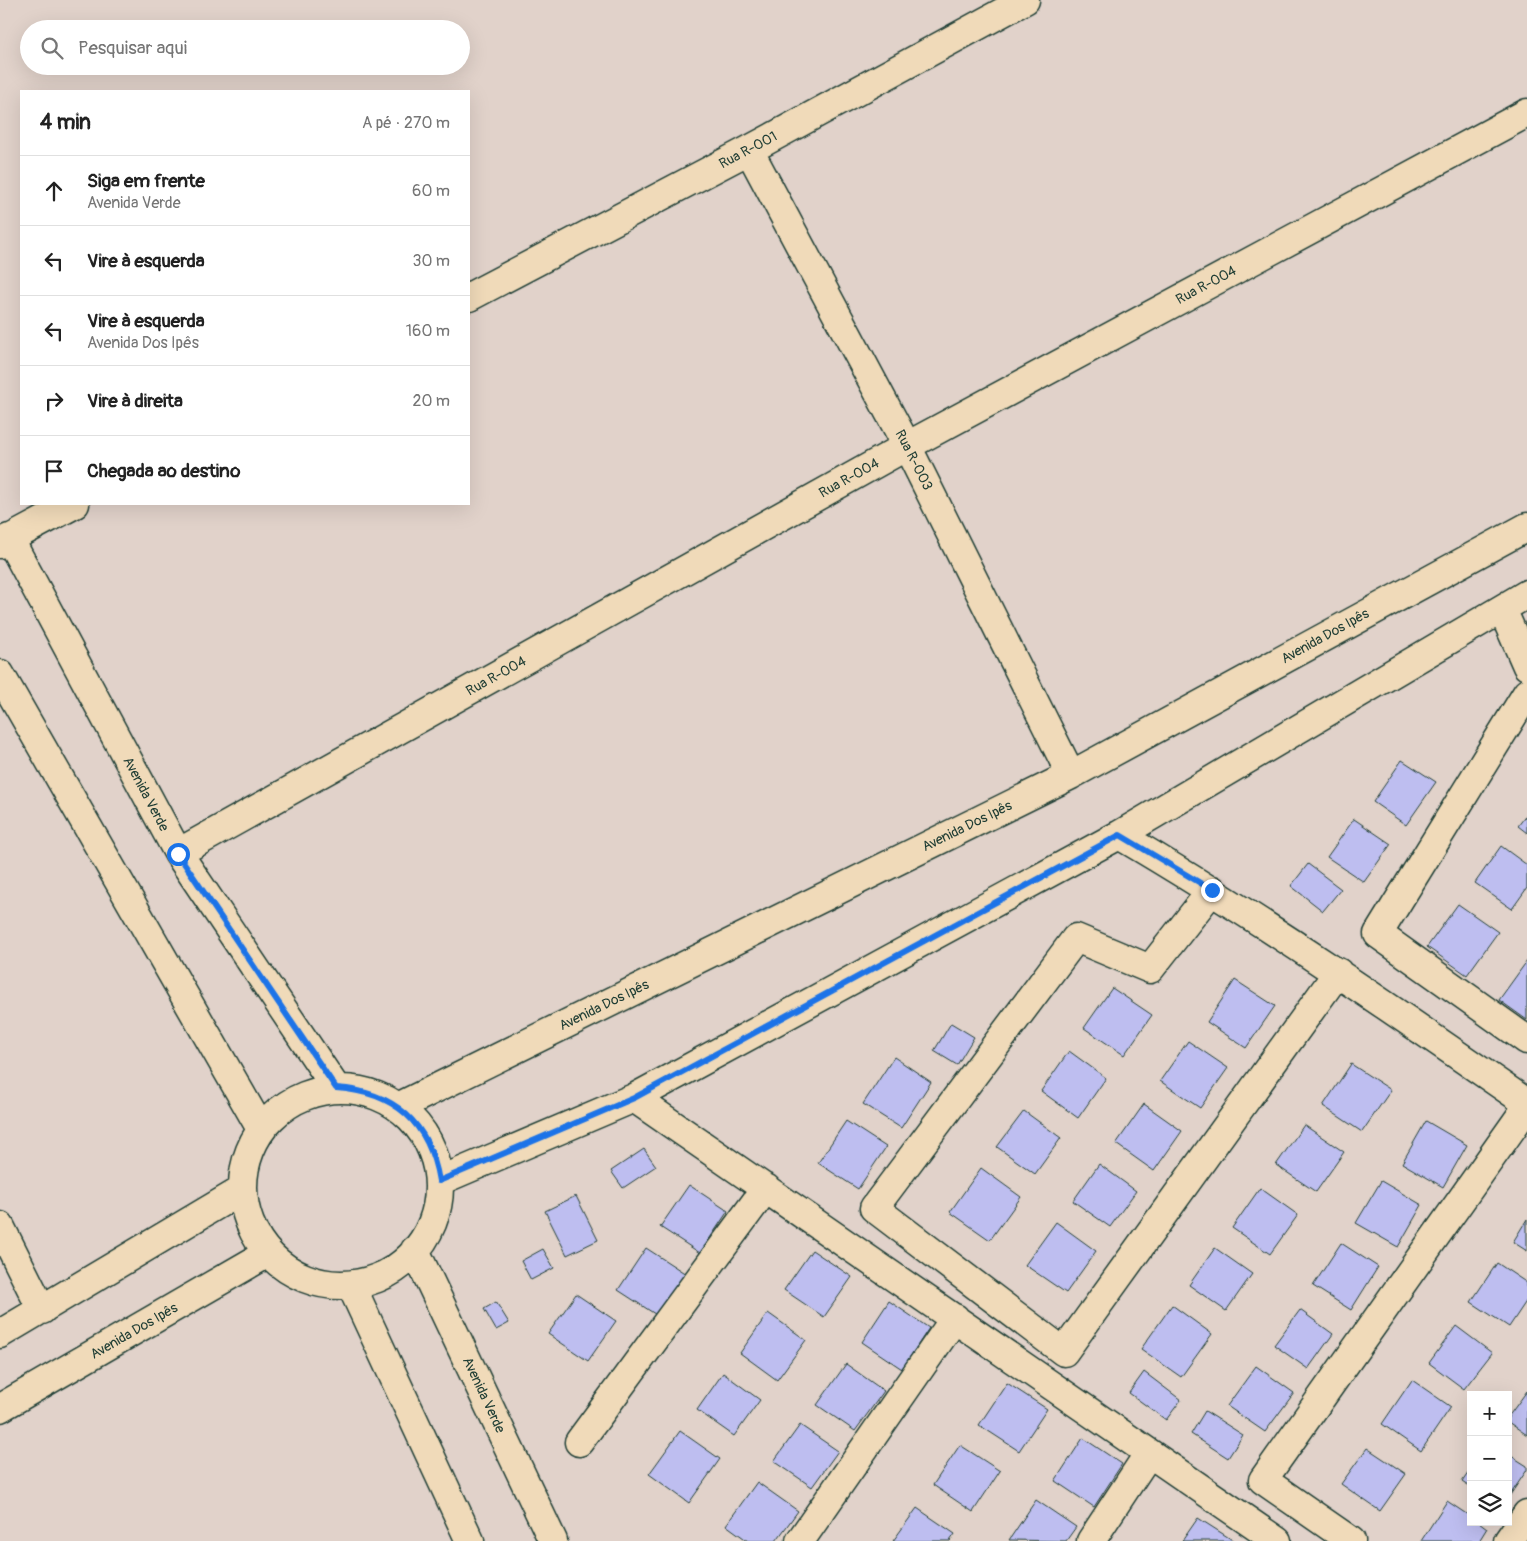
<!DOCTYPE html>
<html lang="pt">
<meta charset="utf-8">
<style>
:root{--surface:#fff;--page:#f6f6f6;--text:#222;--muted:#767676;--line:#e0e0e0}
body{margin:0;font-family:Pangolin,sans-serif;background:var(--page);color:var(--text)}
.controls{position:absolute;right:15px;bottom:15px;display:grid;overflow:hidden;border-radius:0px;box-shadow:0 5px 20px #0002}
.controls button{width:45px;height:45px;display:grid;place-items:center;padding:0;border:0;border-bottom:1px solid var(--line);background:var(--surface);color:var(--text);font:25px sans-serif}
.stop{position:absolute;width:15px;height:15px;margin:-11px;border:4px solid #1a73e8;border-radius:50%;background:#fff}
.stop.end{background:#1a73e8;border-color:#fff;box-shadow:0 1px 5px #0008}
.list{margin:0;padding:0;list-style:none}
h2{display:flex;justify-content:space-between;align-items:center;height:65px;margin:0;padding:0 20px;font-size:21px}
h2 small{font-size:16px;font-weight:400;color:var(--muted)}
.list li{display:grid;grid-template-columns:32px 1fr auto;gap:15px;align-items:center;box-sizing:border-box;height:70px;padding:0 20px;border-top:1px solid var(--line)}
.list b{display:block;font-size:19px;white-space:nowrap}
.list p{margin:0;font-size:16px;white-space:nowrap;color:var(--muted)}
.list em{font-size:16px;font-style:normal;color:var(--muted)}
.icon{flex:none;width:28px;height:28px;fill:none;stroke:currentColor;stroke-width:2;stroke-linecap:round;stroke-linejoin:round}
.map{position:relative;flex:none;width:1527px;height:1541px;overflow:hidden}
.search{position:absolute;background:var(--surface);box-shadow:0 5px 20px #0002;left:20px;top:20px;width:450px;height:55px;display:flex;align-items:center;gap:12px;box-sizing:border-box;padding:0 18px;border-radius:28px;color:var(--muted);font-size:19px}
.panel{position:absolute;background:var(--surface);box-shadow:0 5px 20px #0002;left:20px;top:90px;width:450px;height:415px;border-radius:0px}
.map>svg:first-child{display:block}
.building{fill:#bebef0;stroke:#1f3d34}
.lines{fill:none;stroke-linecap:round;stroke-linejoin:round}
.minor-casing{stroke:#1f3d34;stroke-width:31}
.minor{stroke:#f0dab9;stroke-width:28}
.route{stroke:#1a73e8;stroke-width:6}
.labels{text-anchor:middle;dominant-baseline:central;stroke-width:4;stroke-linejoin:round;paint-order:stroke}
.street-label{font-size:14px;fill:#1f3d34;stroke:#f0dab9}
</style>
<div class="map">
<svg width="1527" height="1541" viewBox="0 0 1527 1541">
<rect width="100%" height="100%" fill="#e1d2ca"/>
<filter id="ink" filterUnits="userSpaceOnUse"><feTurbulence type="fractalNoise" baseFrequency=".02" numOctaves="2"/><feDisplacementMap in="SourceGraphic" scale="10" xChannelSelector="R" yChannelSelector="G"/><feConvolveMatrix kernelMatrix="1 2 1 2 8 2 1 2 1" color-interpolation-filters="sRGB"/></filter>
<g filter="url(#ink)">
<path class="building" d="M1402,760L1436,782L1406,825L1373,802Z
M1527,814V833L1518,826Z
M1354,819L1391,844L1364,882L1327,857Z
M1501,846L1527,865V888L1512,909L1475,883Z
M1308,864L1341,889L1323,911L1291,886Z
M1458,904L1498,932L1467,975L1427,947Z
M1527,961V1020L1499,1000Z
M1235,980L1275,1006L1246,1048L1207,1022Z
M1112,988L1152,1015L1124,1055L1084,1028Z
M951,1023L974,1037L957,1065L934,1051Z
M1188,1041L1228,1068L1200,1108L1160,1081Z
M1069,1051L1106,1078L1078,1118L1041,1091Z
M894,1057L931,1082L901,1128L863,1104Z
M1351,1064L1391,1090L1362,1132L1323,1106Z
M1144,1104L1182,1131L1154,1171L1116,1144Z
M1024,1111L1061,1138L1035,1174L997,1147Z
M846,1121L886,1147L858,1189L818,1163Z
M1426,1121L1467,1145L1443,1187L1402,1163Z
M1304,1125L1344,1152L1316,1192L1276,1165Z
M644,1149L656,1166L623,1188L611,1171Z
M1099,1164L1136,1191L1110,1227L1073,1201Z
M981,1168L1021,1197L990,1240L950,1212Z
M1381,1181L1422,1205L1398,1247L1356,1223Z
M689,1185L728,1211L700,1253L660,1227Z
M1260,1188L1298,1215L1270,1254L1232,1228Z
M576,1196L598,1240L567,1255L545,1211Z
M1527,1219V1251L1513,1242Z
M1056,1222L1096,1251L1066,1293L1025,1265Z
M1341,1243L1378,1267L1351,1310L1313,1286Z
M646,1248L686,1274L658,1316L618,1290Z
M1215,1248L1252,1274L1226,1311L1189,1285Z
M543,1249L554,1268L531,1280L521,1261Z
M812,1250L852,1277L824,1317L784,1290Z
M1497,1263L1527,1283V1300L1509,1327L1471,1302Z
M576,1294L616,1321L588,1361L548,1334Z
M889,1301L929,1328L902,1369L862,1342Z
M496,1302L509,1323L496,1330L484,1309Z
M1172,1305L1212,1334L1181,1377L1141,1349Z
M1300,1310L1333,1334L1308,1369L1274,1345Z
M768,1313L806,1340L777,1380L740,1353Z
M1456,1326L1492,1353L1464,1389L1429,1363Z
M846,1364L884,1391L855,1431L817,1405Z
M1256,1366L1294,1393L1265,1432L1227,1406Z
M1144,1372L1181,1400L1166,1420L1129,1393Z
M723,1373L760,1400L734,1436L697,1410Z
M1412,1380L1451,1407L1421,1451L1382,1424Z
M1007,1383L1047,1409L1019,1451L979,1425Z
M1527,1391V1435L1508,1422V1417Z
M1205,1411L1243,1435L1228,1458L1191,1434Z
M800,1425L838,1451L812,1487L774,1461Z
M680,1431L720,1459L689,1503L649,1474Z
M1083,1438L1122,1464L1094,1507L1055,1481Z
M960,1445L1000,1471L973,1512L933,1485Z
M1367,1448L1406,1474L1380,1511L1341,1484Z
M1508,1454L1527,1466V1470L1508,1498Z
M1471,1469V1488L1462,1482Z
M757,1482L798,1511L776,1541H748L726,1525Z
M1036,1500L1076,1527L1066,1541L1009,1540Z
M1447,1501L1471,1517V1522H1479L1487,1528L1479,1541H1421Z
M917,1508L955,1534L950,1541H893Z
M1198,1518L1234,1541H1182Z"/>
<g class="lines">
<g class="minor-casing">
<path id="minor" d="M749,150L907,446L1071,775
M469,297L749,150L1025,0
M9,538L178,853L336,1088
M0,544L75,504
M1502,609L1527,666
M0,674L261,1129
M1527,693L1378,934L1527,1040
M1119,835C1260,918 1393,1010 1527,1103
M178,853L907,446L1527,113
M1212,890L1150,969L1076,938L874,1208L1064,1352L1338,972
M243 1187a98 98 0 1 1 196 0a98 98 0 1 1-196 0Z
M634,1098L1277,1541
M398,1107L1071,775L1527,527
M439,1181L634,1098L1119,835L1527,594
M0,1226L42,1310
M415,1250L553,1541
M351,1285L470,1541
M0,1334L242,1190
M0,1408L268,1253
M579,1442L766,1188
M800,1541L955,1318
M1091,1541L1149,1453
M1351,1541L1263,1480L1527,1107
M1508,1541L1527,1514"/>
</g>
<use href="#minor" class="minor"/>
</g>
</g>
<g class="lines" filter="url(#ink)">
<path class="route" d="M178,854L336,1088C395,1092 429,1122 439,1181L634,1098L1120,835L1212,890"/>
</g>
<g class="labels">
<g class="street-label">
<text transform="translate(748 150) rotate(-28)">Rua R-001</text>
<text transform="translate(1206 285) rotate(-28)">Rua R-004</text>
<text transform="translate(914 460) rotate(63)">Rua R-003</text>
<text transform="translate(849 478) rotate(-29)">Rua R-004</text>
<text transform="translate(1325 636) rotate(-29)">Avenida Dos Ipês</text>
<text transform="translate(496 676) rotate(-29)">Rua R-004</text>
<text transform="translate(146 794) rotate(62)">Avenida Verde</text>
<text transform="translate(967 826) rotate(-26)">Avenida Dos Ipês</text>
<text transform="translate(604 1005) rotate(-26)">Avenida Dos Ipês</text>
<text transform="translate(134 1331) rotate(-30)">Avenida Dos Ipês</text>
<text transform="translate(484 1395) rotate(65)">Avenida Verde</text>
</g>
</g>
</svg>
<div class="controls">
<button>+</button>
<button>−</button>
<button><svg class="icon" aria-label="layers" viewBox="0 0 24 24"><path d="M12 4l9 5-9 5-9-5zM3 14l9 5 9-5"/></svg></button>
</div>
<div class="stop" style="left:178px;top:854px"></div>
<div class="stop end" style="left:1212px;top:890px"></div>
<div class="search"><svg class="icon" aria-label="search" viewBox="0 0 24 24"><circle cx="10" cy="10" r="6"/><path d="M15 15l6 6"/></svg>Pesquisar aqui</div>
<section class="panel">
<h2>4 min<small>A pé · 270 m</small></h2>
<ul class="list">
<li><svg class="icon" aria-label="ahead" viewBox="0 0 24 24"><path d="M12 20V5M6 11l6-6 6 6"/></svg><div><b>Siga em frente</b><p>Avenida Verde</p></div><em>60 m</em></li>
<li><svg class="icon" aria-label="left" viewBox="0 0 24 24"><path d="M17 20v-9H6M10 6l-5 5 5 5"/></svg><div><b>Vire à esquerda</b></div><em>30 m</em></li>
<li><svg class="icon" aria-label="left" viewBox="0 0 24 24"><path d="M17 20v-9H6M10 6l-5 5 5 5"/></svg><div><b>Vire à esquerda</b><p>Avenida Dos Ipês</p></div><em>160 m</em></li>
<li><svg class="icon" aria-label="right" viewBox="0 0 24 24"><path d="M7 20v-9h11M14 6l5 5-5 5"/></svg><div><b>Vire à direita</b></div><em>20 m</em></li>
<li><svg class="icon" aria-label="arrive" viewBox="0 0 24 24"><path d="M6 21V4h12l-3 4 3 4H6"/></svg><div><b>Chegada ao destino</b></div></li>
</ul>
</section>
</div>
